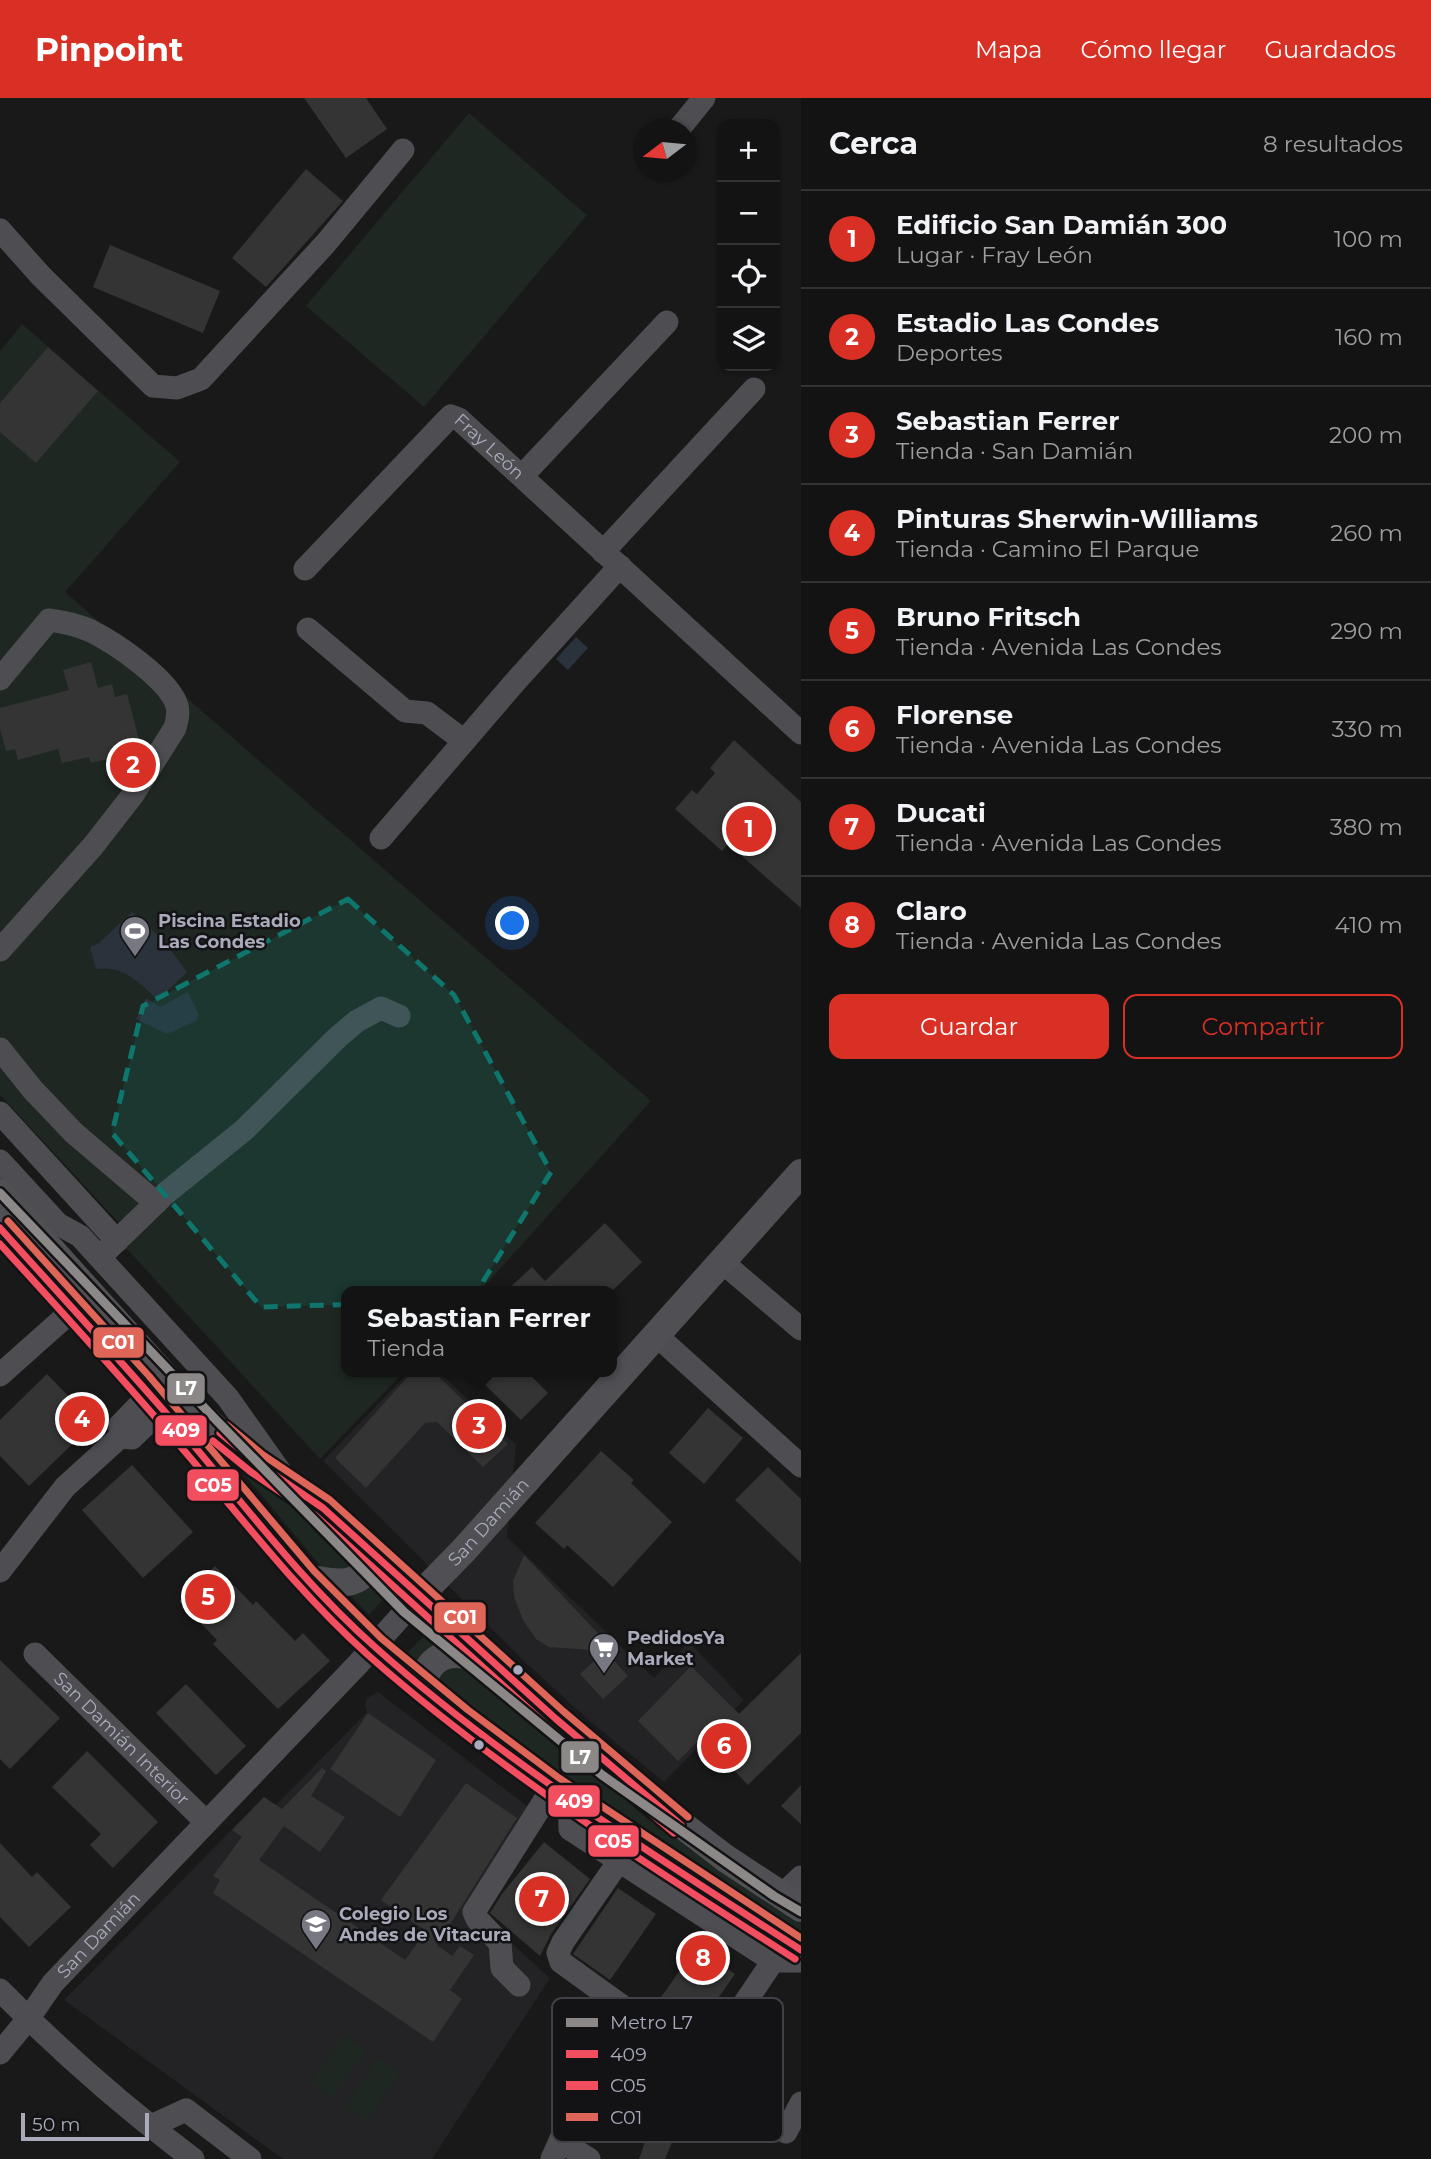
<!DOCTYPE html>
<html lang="es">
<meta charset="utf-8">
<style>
:root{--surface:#131313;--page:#202021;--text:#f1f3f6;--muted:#9d9ea0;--line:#323233;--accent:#d93025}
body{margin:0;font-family:Montserrat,sans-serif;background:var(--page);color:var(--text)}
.controls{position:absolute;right:21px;top:21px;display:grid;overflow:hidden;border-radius:14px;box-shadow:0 2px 5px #0004}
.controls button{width:63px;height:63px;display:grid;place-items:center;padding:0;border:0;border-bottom:2px solid var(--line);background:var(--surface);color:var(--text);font:35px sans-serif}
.compass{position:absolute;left:633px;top:21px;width:63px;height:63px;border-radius:50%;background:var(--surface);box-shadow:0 2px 5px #0004;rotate:254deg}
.scale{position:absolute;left:21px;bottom:18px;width:128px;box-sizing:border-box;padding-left:7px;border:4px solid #a9abbb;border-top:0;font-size:19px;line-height:24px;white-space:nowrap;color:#a9abbb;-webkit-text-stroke:5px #131315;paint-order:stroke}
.you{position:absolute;left:513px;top:826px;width:24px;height:24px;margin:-18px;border:5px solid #fff;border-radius:50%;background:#1a73e8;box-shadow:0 0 0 10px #1a73e833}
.badge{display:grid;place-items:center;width:46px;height:46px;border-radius:50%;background:var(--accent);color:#fff;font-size:23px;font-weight:700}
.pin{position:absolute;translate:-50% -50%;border:4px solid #fff;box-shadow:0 2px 7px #0006}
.popup{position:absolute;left:341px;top:1188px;width:276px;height:91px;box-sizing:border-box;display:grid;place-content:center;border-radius:14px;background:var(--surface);filter:drop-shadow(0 2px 5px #0005);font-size:23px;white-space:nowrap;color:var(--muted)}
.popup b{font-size:26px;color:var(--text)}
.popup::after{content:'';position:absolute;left:50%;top:100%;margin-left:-14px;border:14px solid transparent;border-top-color:var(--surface)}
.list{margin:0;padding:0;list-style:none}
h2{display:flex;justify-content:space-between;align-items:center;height:91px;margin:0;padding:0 28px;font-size:30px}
h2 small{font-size:23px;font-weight:400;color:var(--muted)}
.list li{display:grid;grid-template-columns:46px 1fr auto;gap:21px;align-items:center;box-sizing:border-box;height:98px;padding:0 28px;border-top:2px solid var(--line)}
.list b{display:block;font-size:26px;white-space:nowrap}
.list p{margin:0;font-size:23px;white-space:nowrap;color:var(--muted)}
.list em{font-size:23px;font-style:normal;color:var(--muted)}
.actions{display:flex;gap:14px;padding:21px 28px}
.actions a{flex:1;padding:16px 0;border:2px solid var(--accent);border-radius:14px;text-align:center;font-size:24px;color:var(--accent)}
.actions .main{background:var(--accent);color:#fff}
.icon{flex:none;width:38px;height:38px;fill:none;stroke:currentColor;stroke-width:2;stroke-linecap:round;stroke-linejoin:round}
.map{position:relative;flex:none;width:801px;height:2061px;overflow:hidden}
header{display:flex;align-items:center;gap:42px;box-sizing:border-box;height:98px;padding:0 35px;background:var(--accent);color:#fff}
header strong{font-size:33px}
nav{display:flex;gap:38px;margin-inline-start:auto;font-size:24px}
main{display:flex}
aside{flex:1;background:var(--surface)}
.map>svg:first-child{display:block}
.built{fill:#232325}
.green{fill:#1e2721}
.water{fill:#2a323c}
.building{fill:#343435}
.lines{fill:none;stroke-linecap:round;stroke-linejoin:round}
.minor{stroke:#4d4d52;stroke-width:23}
.major{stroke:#4f4f54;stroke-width:28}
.bus-1-casing{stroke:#131315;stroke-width:12}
.bus-2-casing{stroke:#131315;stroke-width:12}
.bus-3-casing{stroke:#131315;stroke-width:12}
.bus-1{stroke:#f34d60;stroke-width:7}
.bus-2{stroke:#f34d60;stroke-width:7}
.bus-3{stroke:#df6559;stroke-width:7}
.metro-1-casing{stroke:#131315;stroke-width:14}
.metro-1{stroke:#8d8888;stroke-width:9}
.marked{fill:#0f766e;fill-opacity:0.2;stroke:#0f766e;stroke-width:5;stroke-dasharray:14 9;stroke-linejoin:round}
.bus-dot{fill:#a9abbb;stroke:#131315;stroke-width:2.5}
.labels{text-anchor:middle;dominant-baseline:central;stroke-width:5;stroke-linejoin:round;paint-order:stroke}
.street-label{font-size:18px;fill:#a9abbb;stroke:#131315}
.poi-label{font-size:18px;font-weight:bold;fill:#a9abbb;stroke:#131315;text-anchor:start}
.key{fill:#131315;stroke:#404147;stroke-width:2}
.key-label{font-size:19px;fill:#a9abbb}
.line-badge{stroke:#131315;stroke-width:2.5}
.badge-label{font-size:19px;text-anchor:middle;font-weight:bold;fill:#fff}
</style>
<header>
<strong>Pinpoint</strong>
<nav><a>Mapa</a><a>Cómo llegar</a><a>Guardados</a></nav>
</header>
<main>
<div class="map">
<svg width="801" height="2061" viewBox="0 0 801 2061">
<rect width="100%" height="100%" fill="#191919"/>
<path class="built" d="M409,1274H439L516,1347L507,1439L654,1580L689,1544L744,1602L664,1684L592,1625L527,1566L323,1363Z
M378,1594L544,1721L484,1810L490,1825L550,1880L432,2061H283L64,1902L264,1699L276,1707L367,1614L365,1607L367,1600Z"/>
<path class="green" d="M469,15L587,117L424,309L306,208Z
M22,226L180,364L65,494L651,1003L480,1193H346V1274H404L320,1361L126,1150L134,1141L0,997V253Z
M232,1362L303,1411L357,1457L358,1469L325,1473Z
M378,1474L394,1489L369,1517L350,1497Z
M434,1528L447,1542V1545L416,1569L404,1558Z
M465,1568L477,1576L512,1611L560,1652L714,1767L801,1825V1836L697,1771L556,1676L439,1589L437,1576L441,1571Z
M345,1936L366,1952L332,2000L311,1984Z
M378,1960L400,1974L367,2023L345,2009Z"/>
<path class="water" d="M576,539L588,550L568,572L556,561Z
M132,814C154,831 171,851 187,874L158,902C138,884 124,867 96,871L90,849L99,845Z
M188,894L199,917L196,923L167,936L136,921L146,900L160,909Z"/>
<path class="building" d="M304,0H366L387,31L346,60Z
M306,71L343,103L266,189L232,160Z
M110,147L220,193L203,235L93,189Z
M48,249L98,293L36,365L0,334V305Z
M91,564L98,590L112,586L115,599L127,596L142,653L91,665L89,659L62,665L58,651L18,662L15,651L6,653L0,631V610L69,592L63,572Z
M734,642L801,704V810L728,746L722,753L675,711L692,692L697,696L715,675L710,670Z
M605,1125L642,1164L612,1193H506L532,1169L545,1183Z
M412,1274H434L508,1346L483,1369L437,1324L425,1325L366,1390L335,1360Z
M472,1274H527L548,1295L521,1322Z
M47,1276L94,1325L29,1388L0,1358V1322Z
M708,1310L743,1340L704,1386L669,1355Z
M601,1353L634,1382L631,1385L672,1424L613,1489L567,1447L564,1451L535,1425Z
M132,1367L193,1434L143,1480L82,1412Z
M768,1369L801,1401V1465L735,1402Z
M524,1457L608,1546L600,1547L628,1578L603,1601L580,1576L605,1553L549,1549L536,1541L523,1522L514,1499L513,1483Z
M215,1468L253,1507L256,1503L295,1543L303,1535L330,1563L278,1611L213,1546L217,1542L179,1503Z
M801,1555V1635L748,1687L702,1639L678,1663L638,1623L691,1568L739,1616Z
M0,1562L60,1620L10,1671L0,1661Z
M186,1586L246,1648L216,1677L156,1615Z
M368,1615L436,1662L400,1719L330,1671Z
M87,1653L158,1724L113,1770L90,1747L101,1736L52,1689Z
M322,1670L326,1673L311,1698L345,1719L320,1754L284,1728L259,1762L405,1862L426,1833L381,1802L466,1685L517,1720L437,1847L452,1858L460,1848L474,1857L450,1892L462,1901L433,1944L213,1795L220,1782L213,1778L242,1739L232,1732L264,1699L282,1711Z
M801,1687V1726L781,1708Z
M544,1744L590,1781L551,1836L540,1858L490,1815L502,1796Z
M0,1745L32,1779L37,1774L71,1809L29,1849L0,1819Z
M618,1790L656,1816L610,1882L573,1856Z
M697,1848L735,1876L690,1940L652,1912Z
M624,1969L641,1978L635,1996L658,2007L662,2000L687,2013L684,2018L695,2024L687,2037L677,2032L665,2061H639L645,2044L603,2030L617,1992L612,1990Z"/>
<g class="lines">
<g class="minor">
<path d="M678,32L704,0"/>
<path d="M0,132L41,178L153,288L177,290L201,281L326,145L403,52"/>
<path d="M522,378L667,224"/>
<path d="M603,454L754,291"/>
<path id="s1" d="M305,471L443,326L451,318L459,321L801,635"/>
<path d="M308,531L405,613L427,615L464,643"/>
<path d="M0,581L49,522C64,524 78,527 91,533C115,545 170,582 177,608C179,615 177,622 175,630L132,698L93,748L0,852"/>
<path d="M381,740L515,584L620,468"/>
<path d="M0,951L33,992L74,1035L156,1105"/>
<path d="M0,1015L117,1143"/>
<path d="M0,1063L58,1126L80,1138L228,1300L286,1382"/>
<path d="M100,1159L166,1095L244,1032L338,939L357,923L381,910L399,918"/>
<path d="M721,1163L801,1231"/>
<path d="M656,1237L801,1368"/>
<path d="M0,1277L74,1211"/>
<path d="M120,1339L132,1340L163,1310"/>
<path d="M0,1473L65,1389L120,1339V1327L150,1296"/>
<path id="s2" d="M35,1556L206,1724"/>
<path d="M569,1699L570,1731L773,1863H801"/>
<path d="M619,1763L563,1844L558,1855L561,1864L694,1960L701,1962L711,1955L773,1863"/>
<path d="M782,1797L801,1779"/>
<path d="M519,1887L502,1870L500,1845L477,1821L474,1814L553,1689"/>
<path d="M0,1892C60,1953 125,2010 193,2061"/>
<path id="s3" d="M0,1955L28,1921L53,1885L358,1566L420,1497"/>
<path d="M151,2028L186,2012L250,2061"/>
<path d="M786,2034L801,2005"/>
<path d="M560,2043L589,2061"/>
<path d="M552,2061L567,2027"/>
</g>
<g class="major">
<path d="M0,1095L190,1306L225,1340L257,1365L323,1410L556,1621L673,1720L725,1760L801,1810"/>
<path d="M0,1130L141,1285L306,1480L374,1548L461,1620L553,1689L698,1786L801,1852"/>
<path d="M306,1480C329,1484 355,1492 369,1469L370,1451"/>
<path id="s4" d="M420,1497L464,1452L801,1075"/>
<path d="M426,1591C424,1584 424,1577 429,1570C444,1547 471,1558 492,1564"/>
</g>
<g class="bus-1-casing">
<path id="bus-1" d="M0,1130C62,1199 125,1267 185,1337C246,1409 304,1486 375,1549C505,1665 655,1758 801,1852
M220,1335L257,1365L323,1410L556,1621L681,1727"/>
</g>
<g class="bus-2-casing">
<path id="bus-2" d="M0,1146C63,1215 126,1284 187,1356C245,1424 301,1497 368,1557C499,1673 648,1767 795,1861
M213,1343L251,1374L316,1418L549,1629L674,1735"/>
</g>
<g class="bus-3-casing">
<path id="bus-3" d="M8,1123L149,1278L314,1473L381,1540L468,1612L559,1680L801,1840
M227,1327L263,1357L330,1402L563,1613L688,1719"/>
</g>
<use href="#bus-1" class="bus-1"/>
<use href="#bus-2" class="bus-2"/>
<use href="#bus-3" class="bus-3"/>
<g class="metro-1-casing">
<path id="metro-1" d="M0,1095L218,1324L404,1514L602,1677L774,1798L801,1814"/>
</g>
<use href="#metro-1" class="metro-1"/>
</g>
<path class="marked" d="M348,801L454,897L551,1074L471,1203L261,1209L112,1035L143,908Z"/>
<defs>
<g id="stadium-pin" transform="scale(1.575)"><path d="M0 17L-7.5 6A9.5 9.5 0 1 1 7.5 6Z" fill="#777882" stroke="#131315"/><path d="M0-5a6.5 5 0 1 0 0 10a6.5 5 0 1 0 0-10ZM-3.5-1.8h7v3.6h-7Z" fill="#fff"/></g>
<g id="supermarket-pin" transform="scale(1.575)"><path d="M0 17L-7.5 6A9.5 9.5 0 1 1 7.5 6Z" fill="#777882" stroke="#131315"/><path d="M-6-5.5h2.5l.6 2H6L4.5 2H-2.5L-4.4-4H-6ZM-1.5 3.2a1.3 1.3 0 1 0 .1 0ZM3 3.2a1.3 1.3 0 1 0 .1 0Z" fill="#fff"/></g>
<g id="school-pin" transform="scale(1.575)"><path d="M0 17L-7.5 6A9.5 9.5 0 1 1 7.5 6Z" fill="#777882" stroke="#131315"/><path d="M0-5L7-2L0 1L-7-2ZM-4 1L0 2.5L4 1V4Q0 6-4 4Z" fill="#fff"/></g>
</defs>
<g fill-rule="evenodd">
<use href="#stadium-pin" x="135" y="833"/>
<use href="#supermarket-pin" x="604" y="1550"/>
<use href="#school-pin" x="316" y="1826"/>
</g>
<g class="bus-dot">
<circle cx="518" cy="1572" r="6"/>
<circle cx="479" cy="1647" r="6"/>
</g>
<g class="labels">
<g class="street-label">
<text stroke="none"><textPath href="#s1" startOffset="261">Fray León</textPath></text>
<text stroke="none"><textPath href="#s4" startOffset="100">San Damián</textPath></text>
<text stroke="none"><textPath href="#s2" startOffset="121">San Damián Interior</textPath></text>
<text stroke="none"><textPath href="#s3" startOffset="154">San Damián</textPath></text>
</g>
<g class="poi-label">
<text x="158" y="823">Piscina Estadio<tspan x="158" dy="21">Las Condes</tspan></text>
<text x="627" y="1540">PedidosYa<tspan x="627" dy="21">Market</tspan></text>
<text x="339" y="1816">Colegio Los<tspan x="339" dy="21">Andes de Vitacura</tspan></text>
</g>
</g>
<rect x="552" y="1900" width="231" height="144" rx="10" class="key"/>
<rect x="566" y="1920" width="32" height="9" fill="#8d8888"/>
<rect x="566" y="1952" width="32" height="8" fill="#f34d60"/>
<rect x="566" y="1983" width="32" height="9" fill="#f34d60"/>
<rect x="566" y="2015" width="32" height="8" fill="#df6559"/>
<g class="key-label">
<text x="610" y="1931">Metro L7</text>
<text x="610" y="1963">409</text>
<text x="610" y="1994">C05</text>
<text x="610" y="2026">C01</text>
</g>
<g class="line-badge">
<rect x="92" y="1228" width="53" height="33" rx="7" fill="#df6559"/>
<rect x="166" y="1274" width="40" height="33" rx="7" fill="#8d8888"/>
<rect x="154" y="1316" width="54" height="33" rx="7" fill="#f34d60"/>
<rect x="186" y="1370" width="54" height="34" rx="7" fill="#f34d60"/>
<rect x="433" y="1503" width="54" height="33" rx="7" fill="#df6559"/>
<rect x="560" y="1642" width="40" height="34" rx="7" fill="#8d8888"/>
<rect x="547" y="1686" width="54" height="34" rx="7" fill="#f34d60"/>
<rect x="587" y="1726" width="53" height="34" rx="7" fill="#f34d60"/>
</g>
<g class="badge-label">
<text x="118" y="1251">C01</text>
<text x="186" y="1297">L7</text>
<text x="181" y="1339">409</text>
<text x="213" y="1394">C05</text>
<text x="460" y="1526">C01</text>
<text x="580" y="1666">L7</text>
<text x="574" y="1710">409</text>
<text x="613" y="1750">C05</text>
</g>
</svg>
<div class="controls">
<button>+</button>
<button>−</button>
<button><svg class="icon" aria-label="locate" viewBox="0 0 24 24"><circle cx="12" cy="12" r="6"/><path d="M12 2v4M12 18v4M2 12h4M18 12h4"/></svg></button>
<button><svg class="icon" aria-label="layers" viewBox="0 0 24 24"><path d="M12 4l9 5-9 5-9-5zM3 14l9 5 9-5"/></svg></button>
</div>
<svg class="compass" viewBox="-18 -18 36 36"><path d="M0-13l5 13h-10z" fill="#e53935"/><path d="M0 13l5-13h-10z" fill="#9d9ea0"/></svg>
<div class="scale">50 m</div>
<div class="you"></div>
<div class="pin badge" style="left:749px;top:731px">1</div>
<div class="pin badge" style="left:133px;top:667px">2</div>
<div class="pin badge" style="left:479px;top:1328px">3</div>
<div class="popup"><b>Sebastian Ferrer</b>Tienda</div>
<div class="pin badge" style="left:82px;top:1321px">4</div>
<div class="pin badge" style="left:208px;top:1499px">5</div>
<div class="pin badge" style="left:724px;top:1648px">6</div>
<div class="pin badge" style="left:542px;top:1801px">7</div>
<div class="pin badge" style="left:703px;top:1860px">8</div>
</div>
<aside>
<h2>Cerca<small>8 resultados</small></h2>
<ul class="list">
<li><span class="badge">1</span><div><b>Edificio San Damián 300</b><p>Lugar · Fray León</p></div><em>100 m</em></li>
<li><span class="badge">2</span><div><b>Estadio Las Condes</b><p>Deportes</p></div><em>160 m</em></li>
<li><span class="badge">3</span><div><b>Sebastian Ferrer</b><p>Tienda · San Damián</p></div><em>200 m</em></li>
<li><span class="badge">4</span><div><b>Pinturas Sherwin-Williams</b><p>Tienda · Camino El Parque</p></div><em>260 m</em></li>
<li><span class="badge">5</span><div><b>Bruno Fritsch</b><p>Tienda · Avenida Las Condes</p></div><em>290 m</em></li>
<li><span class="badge">6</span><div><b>Florense</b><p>Tienda · Avenida Las Condes</p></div><em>330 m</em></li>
<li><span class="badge">7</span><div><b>Ducati</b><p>Tienda · Avenida Las Condes</p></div><em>380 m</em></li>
<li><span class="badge">8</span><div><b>Claro</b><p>Tienda · Avenida Las Condes</p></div><em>410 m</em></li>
</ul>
<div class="actions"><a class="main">Guardar</a><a>Compartir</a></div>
</aside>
</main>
